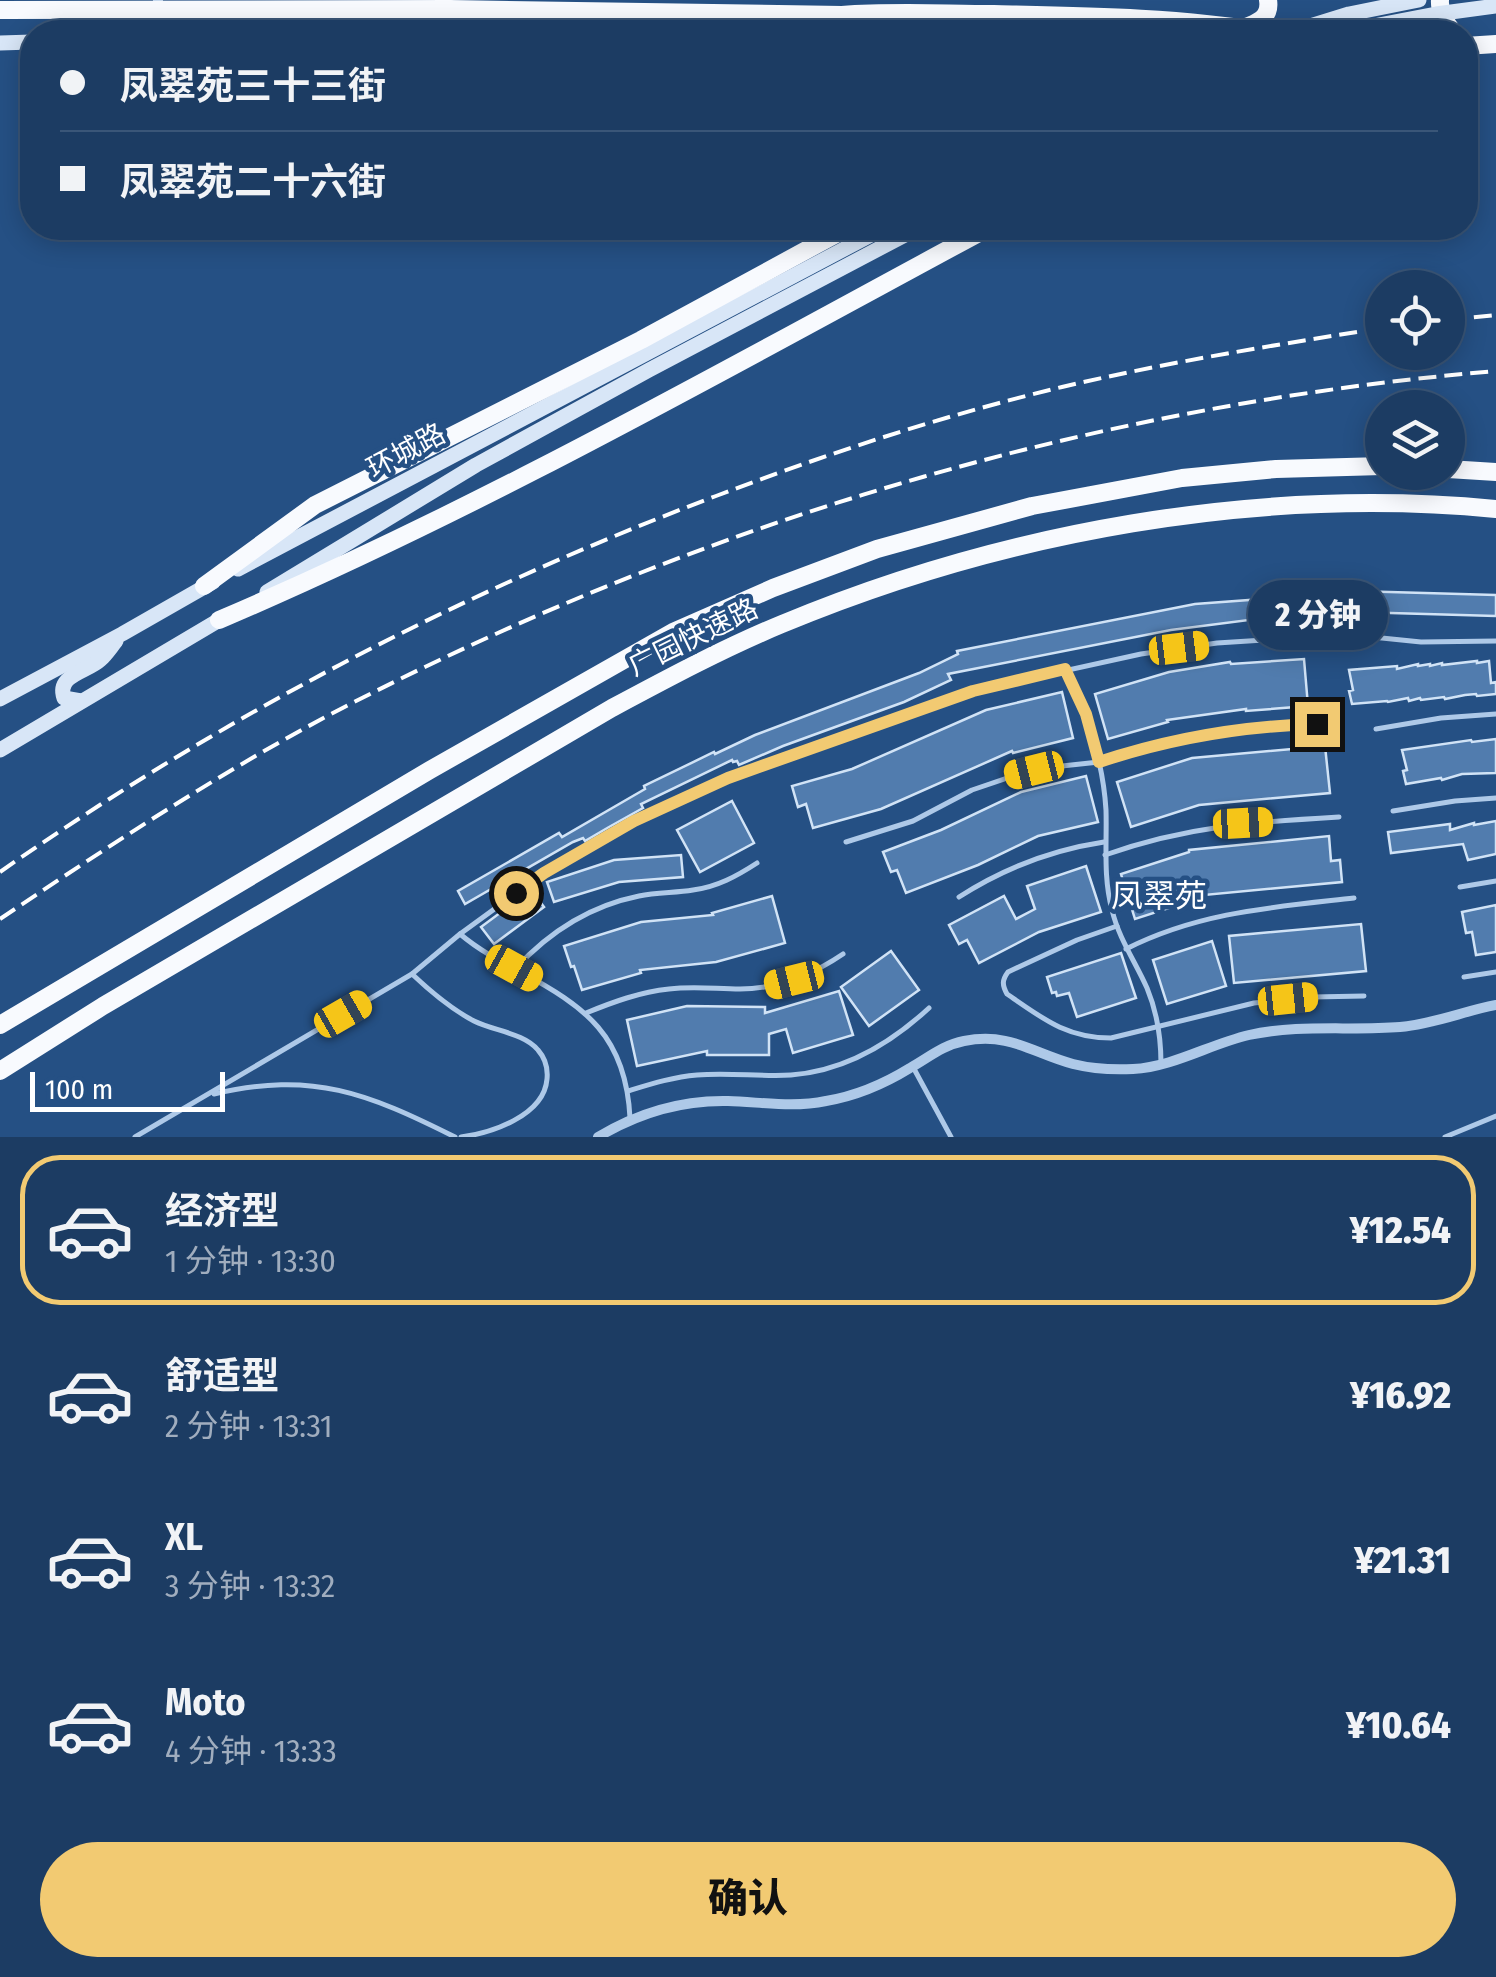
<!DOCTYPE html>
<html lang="zh">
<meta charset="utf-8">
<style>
:root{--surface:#1c3c63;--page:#254369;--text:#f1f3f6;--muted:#a0adbe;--line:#3a5678;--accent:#f2ca72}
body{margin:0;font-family:"Fira Sans Condensed","Noto Sans SC",sans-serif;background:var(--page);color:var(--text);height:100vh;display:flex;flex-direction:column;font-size:38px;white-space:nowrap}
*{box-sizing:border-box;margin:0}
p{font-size:32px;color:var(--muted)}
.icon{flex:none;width:55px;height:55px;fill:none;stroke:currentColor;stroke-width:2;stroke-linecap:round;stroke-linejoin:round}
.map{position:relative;height:1137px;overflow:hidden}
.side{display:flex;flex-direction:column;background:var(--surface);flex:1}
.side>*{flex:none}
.guide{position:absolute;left:20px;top:20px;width:1458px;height:220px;border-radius:40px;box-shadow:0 5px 25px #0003,0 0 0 2px var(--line);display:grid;align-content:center;height:220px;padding:0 40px;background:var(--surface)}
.tools{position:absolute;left:1365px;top:270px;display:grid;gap:20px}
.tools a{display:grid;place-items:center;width:100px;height:100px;border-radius:50%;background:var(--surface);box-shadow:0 5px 25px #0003,0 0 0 2px var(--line);font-size:50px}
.scale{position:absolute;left:30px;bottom:25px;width:195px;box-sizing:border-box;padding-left:10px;border:5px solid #fff;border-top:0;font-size:28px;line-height:35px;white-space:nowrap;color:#fff;-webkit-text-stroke:8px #255084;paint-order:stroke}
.end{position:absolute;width:45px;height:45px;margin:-22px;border:12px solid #f2ca72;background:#111;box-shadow:0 0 0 5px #111}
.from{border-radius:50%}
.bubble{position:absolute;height:70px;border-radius:35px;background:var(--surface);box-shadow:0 5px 25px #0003,0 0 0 2px var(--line);font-size:32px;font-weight:800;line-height:70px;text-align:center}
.car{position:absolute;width:30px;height:60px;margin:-30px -15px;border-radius:12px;box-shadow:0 0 8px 2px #0007;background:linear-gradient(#f5c518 24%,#345 0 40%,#f5c518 0 76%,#345 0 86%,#f5c518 0)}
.guide b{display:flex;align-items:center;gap:35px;height:95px;font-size:38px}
.guide b+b{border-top:2px solid var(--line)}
.guide i{width:25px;height:25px;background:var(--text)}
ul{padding:18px 0 0;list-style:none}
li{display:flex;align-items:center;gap:30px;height:150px;margin:0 20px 15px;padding:0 20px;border:5px solid transparent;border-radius:40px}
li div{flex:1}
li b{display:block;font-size:38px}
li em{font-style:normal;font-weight:800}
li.on{border-color:var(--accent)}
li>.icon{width:90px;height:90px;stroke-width:1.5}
.cta{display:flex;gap:20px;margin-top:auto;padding:20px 40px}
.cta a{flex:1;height:115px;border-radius:60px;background:var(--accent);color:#111;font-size:40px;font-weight:800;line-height:115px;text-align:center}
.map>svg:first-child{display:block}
.building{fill:#517cae;stroke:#d1e3f6;stroke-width:2.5}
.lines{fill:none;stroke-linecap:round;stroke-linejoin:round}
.service{stroke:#aec9e8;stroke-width:5}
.minor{stroke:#aec9e8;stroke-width:10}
.secondary{stroke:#d8e6f7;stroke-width:15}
.trunk{stroke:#f8fafe;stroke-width:18}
.rail{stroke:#fff;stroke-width:4;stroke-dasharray:18 8;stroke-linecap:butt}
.secondary-bridge{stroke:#d8e6f7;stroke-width:15}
.route{stroke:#f2ca72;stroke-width:12}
.labels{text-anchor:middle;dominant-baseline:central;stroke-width:9;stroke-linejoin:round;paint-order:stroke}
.street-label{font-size:28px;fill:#fff;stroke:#255084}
.quarter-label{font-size:32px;fill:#fff;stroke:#255084}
</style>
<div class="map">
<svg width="1496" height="1137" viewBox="0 0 1496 1137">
<rect width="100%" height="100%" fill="#255084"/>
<g class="building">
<polygon points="1318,590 1496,595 1496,616 1320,611 1252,613 1248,615 1249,620 1171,630 948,674 951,680 904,702 783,746 739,765 737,761 733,762 732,760 641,804 643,808 609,827 585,841 583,838 573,842 465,904 458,891 559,833 562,837 645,789 644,786 714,752 715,754 755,735 919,673 958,654 957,651 1195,604 1262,599 1262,592"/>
<polygon points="1304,659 1308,706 1246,711 1246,709 1167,720 1168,722 1108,739 1095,694 1169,672 1230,662 1231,664"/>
<polygon points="1477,661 1477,663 1489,661 1491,683 1496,682 1496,694 1477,696 1476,694 1465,695 1445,699 1444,697 1421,700 1420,698 1409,701 1408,698 1388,702 1387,701 1352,704 1349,691 1353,690 1349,670 1397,666 1397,669 1418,664 1418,666 1430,664 1430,666 1442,663 1442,665"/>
<polygon points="1062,692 1073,738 1013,753 1012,751 881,809 813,828 806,804 798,807 792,786 852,769 986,710"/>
<polygon points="1496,739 1496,773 1462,774 1442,780 1441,778 1406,784 1403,771 1407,770 1402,750 1471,740 1472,742"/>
<polygon points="1325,746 1330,793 1199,805 1131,827 1117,782 1192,758"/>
<polygon points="1086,776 1098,822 1038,836 978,865 906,893 897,870 891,872 883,852 941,830 1021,792"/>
<polygon points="732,801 754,843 700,872 677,830"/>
<polygon points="1496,821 1496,854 1468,860 1463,844 1391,853 1388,832 1450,824 1450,830 1474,823 1474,825"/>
<polygon points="1329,836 1331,861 1340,860 1342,882 1193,896 1194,900 1135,919 1121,874 1189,852 1189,850"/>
<polygon points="681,855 683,877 619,882 554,902 547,882 614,860"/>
<polygon points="1086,866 1101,912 1039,932 979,963 967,940 959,944 949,925 1004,896 1016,919 1035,909 1027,886"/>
<polygon points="531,890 544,907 494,944 481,927"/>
<polygon points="772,896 785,943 716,962 640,970 641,973 582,990 574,966 571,967 564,946 641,922 713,915 712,913"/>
<polygon points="1496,905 1496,952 1476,955 1472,932 1466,933 1462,912"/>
<polygon points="1361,924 1366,971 1234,983 1229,936"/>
<polygon points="1212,941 1226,986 1167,1004 1153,960"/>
<polygon points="891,951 919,990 869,1026 841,987"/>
<polygon points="1121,953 1136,998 1077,1017 1069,993 1057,996 1056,992 1052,993 1047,977"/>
<polygon points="839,991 853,1035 793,1053 786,1029 769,1034 769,1055 707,1055 707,1051 637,1066 627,1020 687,1006 765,1007 765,1013"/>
</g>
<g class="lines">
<g class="service">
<path d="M 1065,669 C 1087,713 1103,760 1106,810 C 1107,844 1103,877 1112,910 C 1119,939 1135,961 1147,988 C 1157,1012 1161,1038 1161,1064"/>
<polyline points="1376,729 1441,718 1496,714"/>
<polyline points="1393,811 1455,801 1496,798"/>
<polyline points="846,842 913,821 972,790 1034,769 1099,762 1159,743 1221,731 1317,723"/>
<path d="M 1105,855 C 1187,826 1254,822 1339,817"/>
<polyline points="1460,887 1496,881"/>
<path d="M 959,897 C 1004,868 1051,850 1104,842"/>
<path d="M 1117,926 L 1077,940 L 1008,972 C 1002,980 1002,985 1007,994 C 1042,1018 1066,1038 1111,1038 L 1254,1003 L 1313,997 L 1364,996"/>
<path d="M 460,934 C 479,950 498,960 519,971 C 586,1007 626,1036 630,1118"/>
<path d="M 1126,949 C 1199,912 1274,907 1354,898"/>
<path d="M 515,969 C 549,932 589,906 639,896 C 657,892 675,893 693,890 C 717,887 737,876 757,863"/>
<path d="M 412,974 C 431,992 451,1009 474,1021 C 494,1031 524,1033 538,1050 C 545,1058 548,1069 547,1079 C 544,1116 491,1133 461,1137"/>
<polyline points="1464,977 1496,972"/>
<path d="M 586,1013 C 613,1002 640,992 669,989 C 694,986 716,989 740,989 C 779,989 812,975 843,954"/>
<polyline points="913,1067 951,1137"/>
<path d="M 628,1091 C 651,1084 673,1077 697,1075 C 728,1072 760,1077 791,1075 C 845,1071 890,1044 929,1008"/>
<path d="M 214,1094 C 313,1071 367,1093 455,1137"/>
<polyline points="135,1137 412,974 460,934 544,873 634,821 728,778 973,691 1141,654 1217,643 1294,638 1372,637 1421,642 1496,641"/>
<polyline points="1445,1137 1496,1116"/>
</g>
<g class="minor">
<polyline points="156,32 158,0"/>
<path d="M 598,1137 C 638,1113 681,1100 728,1101 C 761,1102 793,1108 826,1101 C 856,1096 884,1084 910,1068 C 928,1058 943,1045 964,1041 C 1010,1032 1032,1053 1073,1064 C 1093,1069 1113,1070 1133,1069 C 1173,1067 1210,1044 1249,1035 C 1299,1024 1350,1031 1400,1027 C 1434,1024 1464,1011 1496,1005"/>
</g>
<g class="secondary">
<polyline points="619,32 788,25 820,21"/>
<polyline points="1291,32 1349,14 1419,0"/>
<polyline points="0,43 32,42"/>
<polyline points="238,569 884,228"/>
<polyline points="267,592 476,465 649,370 918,228"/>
<polyline points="0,699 122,634 213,582"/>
<path d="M 81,701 L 64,698 C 56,675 87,672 100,660 C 106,655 111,647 116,641"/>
<polyline points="0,750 226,616"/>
</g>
<g class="trunk">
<path d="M 1440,0 C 1439,12 1446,23 1453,32"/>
<polyline points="449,9 450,32"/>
<path d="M 0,10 L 449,9 L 842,15 C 892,11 944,14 994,14 C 1086,16 1178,17 1268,32"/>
<polyline points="899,21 944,32"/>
<path d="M 1243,28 C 1257,23 1271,18 1268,0"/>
<polyline points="1465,46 1496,44"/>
<polyline points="1448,469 1496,472"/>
<polyline points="204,586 315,505 641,340 847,228"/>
<path d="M 219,620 C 484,507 735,364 988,228"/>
<polyline points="0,1025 430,770 673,632 773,588 877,549 1032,506 1182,478 1276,469 1382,466"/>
<path d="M 0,1071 L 103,1006 L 612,708 C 668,678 724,648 782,624 C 1003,532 1257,486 1496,509"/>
</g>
<g class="rail">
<polyline points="1448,320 1496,315"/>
<path d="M 0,872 C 225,715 459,593 716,496 C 829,453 945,415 1062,387 C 1168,362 1275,345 1382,328"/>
<path d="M 0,919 C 121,838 243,757 374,692 C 724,516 1105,404 1496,371"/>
</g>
<polyline class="secondary-bridge" points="1342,32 1436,14 1496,6"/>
</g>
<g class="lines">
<path class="route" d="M 516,893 L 544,873 L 634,821 L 728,778 L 973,691 L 1065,669 L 1086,714 L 1099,762 C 1171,738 1242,726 1317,724"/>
</g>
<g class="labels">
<g class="street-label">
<text transform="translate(406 451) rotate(-28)">环城路</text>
<text transform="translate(693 637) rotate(-26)">广园快速路</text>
</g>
<g class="quarter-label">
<text x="1159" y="896">凤翠苑</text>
</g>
</g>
</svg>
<div class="tools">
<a><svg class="icon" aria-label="locate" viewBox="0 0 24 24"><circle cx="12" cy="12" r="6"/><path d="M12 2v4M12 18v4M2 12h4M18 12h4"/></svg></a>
<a><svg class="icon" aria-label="layers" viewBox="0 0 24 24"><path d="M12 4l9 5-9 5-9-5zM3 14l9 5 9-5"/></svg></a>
</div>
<div class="scale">100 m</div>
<i class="end from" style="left:516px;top:893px"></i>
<i class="end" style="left:1317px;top:724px"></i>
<div class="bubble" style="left:1248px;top:580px;width:140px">2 分钟</div>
<i class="car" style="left:1179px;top:648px;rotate:83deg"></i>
<i class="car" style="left:1034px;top:770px;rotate:256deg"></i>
<i class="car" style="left:1243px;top:823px;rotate:87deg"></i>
<i class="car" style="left:514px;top:968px;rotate:119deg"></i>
<i class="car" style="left:794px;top:980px;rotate:256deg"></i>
<i class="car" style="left:1288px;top:999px;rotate:84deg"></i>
<i class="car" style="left:343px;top:1014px;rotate:60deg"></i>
<div class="guide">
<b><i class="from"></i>凤翠苑三十三街</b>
<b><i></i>凤翠苑二十六街</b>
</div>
</div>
<section class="side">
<ul>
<li class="on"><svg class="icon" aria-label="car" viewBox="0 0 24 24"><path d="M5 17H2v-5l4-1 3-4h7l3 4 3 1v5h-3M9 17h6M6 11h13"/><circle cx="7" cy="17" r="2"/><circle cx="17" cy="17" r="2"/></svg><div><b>经济型</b><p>1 分钟 · 13:30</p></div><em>¥12.54</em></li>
<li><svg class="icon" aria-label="car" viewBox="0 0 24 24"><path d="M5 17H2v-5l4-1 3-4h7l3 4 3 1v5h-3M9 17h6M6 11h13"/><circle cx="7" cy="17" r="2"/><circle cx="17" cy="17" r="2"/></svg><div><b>舒适型</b><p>2 分钟 · 13:31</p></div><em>¥16.92</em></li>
<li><svg class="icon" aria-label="car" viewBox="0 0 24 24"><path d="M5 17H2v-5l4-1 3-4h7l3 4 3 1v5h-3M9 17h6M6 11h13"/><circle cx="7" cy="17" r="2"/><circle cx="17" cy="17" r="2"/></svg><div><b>XL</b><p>3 分钟 · 13:32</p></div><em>¥21.31</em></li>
<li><svg class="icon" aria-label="car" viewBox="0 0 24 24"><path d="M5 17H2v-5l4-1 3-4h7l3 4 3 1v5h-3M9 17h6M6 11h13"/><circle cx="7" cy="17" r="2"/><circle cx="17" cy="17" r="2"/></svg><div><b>Moto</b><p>4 分钟 · 13:33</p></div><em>¥10.64</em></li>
</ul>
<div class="cta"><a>确认</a></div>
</section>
